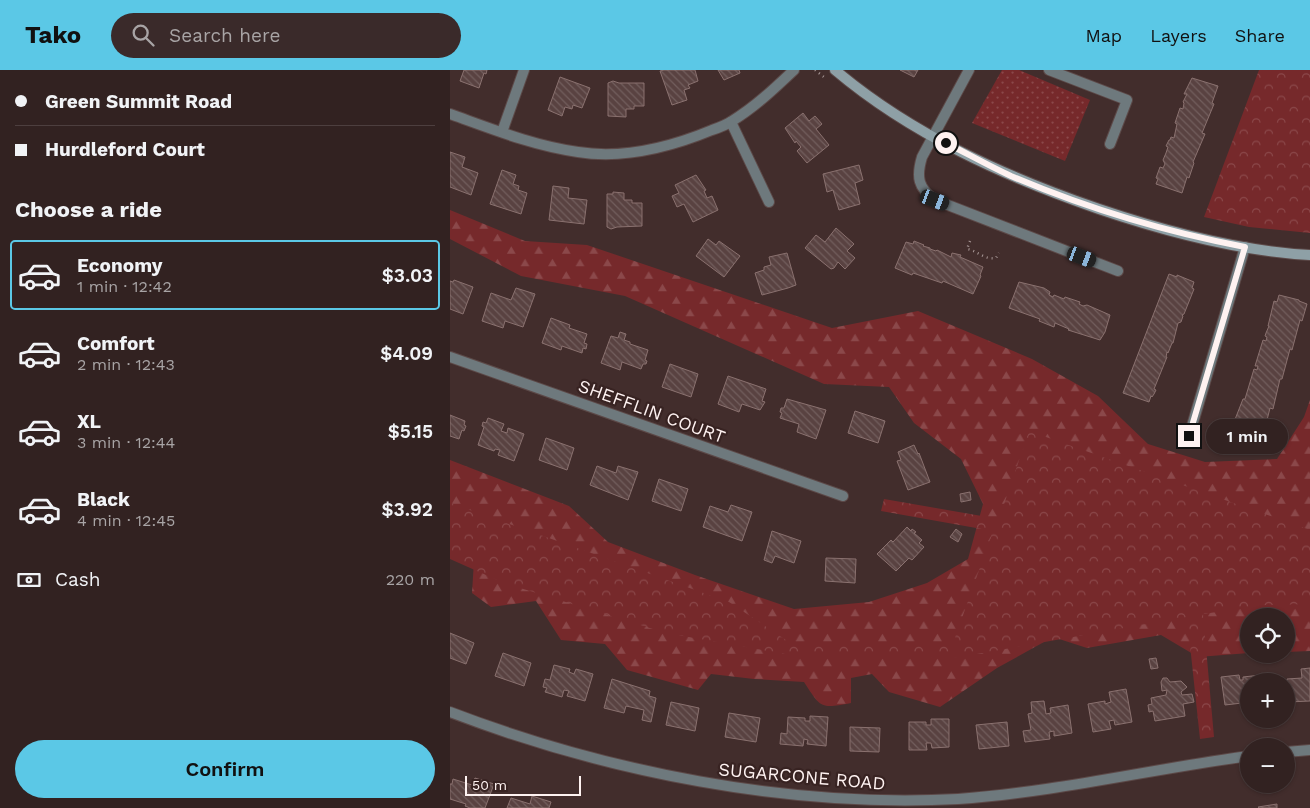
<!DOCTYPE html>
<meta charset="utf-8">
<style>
:root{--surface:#322221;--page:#3a2a2a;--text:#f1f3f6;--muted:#a8a4a5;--line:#4d3f3f;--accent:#5bc8e6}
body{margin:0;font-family:"Work Sans",sans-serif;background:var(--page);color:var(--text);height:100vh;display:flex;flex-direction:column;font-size:19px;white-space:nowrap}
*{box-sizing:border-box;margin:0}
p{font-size:16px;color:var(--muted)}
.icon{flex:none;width:28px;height:28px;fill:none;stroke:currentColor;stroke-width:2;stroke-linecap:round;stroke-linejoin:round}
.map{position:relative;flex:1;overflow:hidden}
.sheet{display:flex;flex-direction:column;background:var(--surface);width:450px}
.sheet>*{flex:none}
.guide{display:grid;align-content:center;height:110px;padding:0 15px;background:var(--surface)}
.controls{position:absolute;left:790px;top:538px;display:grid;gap:10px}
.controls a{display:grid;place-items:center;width:55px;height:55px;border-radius:50%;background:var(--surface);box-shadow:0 1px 4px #0004,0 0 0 1px var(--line);font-size:25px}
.scale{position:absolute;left:15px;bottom:12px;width:116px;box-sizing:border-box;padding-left:5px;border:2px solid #fef2f1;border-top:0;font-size:14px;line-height:18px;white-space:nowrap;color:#fef2f1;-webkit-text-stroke:4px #382322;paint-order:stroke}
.end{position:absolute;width:22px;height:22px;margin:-11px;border:6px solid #fef2f1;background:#111;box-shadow:0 0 0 2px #111}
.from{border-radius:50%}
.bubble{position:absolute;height:35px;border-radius:18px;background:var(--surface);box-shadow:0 1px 4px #0004,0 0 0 1px var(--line);font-size:16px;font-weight:600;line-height:35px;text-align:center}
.car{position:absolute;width:15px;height:30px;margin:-15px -8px;border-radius:6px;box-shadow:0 0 4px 1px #0007;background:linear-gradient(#222 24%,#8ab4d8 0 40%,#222 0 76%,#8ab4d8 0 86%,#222 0)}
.guide b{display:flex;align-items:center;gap:18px;height:48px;font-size:19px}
.guide b+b{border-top:1px solid var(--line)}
.guide i{width:12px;height:12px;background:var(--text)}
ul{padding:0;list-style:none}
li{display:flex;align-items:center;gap:15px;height:70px;margin:0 10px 8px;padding:0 5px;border:2px solid transparent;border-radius:5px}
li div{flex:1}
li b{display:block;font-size:19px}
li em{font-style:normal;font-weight:600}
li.current{border-color:var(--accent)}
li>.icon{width:45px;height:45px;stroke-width:1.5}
h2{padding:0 15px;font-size:22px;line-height:60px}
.pay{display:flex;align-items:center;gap:12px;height:55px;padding:0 15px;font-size:19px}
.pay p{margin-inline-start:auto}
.action{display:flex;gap:10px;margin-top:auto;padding:10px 15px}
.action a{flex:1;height:58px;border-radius:30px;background:var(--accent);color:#111;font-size:20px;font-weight:600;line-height:58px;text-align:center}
header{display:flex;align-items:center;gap:30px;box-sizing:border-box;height:70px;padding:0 25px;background:var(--accent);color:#111}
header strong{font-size:24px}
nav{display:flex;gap:28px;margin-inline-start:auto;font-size:18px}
.search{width:350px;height:45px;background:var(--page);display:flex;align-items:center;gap:12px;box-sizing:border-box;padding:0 18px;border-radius:28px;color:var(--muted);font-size:19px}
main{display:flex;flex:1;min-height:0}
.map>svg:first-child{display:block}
.grass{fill:url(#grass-dots)}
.forest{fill:url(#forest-firs)}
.park{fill:url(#park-crowns)}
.building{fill:url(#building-back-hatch);stroke:#8a716f}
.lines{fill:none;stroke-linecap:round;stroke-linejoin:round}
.street-casing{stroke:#5c4948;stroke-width:12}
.secondary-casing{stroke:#5c4948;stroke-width:12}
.path{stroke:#a89897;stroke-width:2.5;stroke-dasharray:1 4;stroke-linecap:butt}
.street{stroke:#6e797d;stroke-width:10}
.secondary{stroke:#8ea0a6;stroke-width:10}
.route{stroke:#fef2f1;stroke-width:6}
.labels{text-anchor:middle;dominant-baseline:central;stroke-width:4.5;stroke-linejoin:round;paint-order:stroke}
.street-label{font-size:18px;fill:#fef2f1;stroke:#382322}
</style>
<header>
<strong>Tako</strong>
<div class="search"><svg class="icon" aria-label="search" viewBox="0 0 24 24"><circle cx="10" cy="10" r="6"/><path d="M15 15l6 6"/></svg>Search here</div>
<nav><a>Map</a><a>Layers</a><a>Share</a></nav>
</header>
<main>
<section class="sheet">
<div class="guide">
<b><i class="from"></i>Green Summit Road</b>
<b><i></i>Hurdleford Court</b>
</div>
<h2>Choose a ride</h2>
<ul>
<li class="current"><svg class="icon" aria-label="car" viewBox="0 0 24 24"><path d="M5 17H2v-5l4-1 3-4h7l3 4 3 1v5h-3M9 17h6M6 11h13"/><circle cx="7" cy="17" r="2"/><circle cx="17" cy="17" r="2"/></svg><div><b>Economy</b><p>1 min · 12:42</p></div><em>$3.03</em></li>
<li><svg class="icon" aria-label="car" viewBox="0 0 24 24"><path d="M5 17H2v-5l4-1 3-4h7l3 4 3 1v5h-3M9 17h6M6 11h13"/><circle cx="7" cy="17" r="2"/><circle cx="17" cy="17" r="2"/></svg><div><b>Comfort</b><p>2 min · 12:43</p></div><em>$4.09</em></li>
<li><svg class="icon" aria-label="car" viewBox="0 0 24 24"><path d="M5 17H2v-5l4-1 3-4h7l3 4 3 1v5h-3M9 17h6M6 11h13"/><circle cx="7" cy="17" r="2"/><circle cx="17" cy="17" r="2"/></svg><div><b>XL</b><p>3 min · 12:44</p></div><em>$5.15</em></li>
<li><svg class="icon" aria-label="car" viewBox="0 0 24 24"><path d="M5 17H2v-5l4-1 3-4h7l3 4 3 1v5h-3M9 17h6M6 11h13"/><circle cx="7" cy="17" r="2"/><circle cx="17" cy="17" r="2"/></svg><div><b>Black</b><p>4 min · 12:45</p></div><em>$3.92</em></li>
</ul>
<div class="pay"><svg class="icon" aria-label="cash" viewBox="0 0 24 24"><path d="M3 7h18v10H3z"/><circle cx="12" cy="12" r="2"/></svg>Cash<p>220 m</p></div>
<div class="action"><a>Confirm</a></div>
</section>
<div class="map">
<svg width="860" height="738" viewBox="0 0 860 738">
<defs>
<pattern id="grass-dots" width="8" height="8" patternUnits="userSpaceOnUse" patternTransform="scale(1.25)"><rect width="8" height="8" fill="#76292b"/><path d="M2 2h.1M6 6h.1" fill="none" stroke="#8b484a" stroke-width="1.8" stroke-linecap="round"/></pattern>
<pattern id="forest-firs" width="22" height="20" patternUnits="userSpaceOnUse" patternTransform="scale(1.25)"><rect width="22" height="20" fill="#76292b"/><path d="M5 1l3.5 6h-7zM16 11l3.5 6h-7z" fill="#8b484a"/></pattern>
<pattern id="park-crowns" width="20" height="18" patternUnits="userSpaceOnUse" patternTransform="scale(1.25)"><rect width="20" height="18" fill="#76292b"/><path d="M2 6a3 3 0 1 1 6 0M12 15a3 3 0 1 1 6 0" fill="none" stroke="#8b484a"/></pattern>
<pattern id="building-back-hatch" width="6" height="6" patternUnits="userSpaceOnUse" patternTransform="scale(1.25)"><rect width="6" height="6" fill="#594241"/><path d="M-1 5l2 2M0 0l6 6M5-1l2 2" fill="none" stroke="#725e5d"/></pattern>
</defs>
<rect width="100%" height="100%" fill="#422d2c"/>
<polygon class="grass" points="552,0 569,0 640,30 615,91 522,53"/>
<path class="forest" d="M 0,140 L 75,171 L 137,175 L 382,258 L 468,241 L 582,289 L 648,326 L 698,374 L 755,392 L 827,389 L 854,347 L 860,330 L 860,581 L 836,582 L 836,546 L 799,546 L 799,583 L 748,587 L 711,565 L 637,578 L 603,567 L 547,598 L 490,637 L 439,622 L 422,604 L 401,608 L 401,633 C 370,639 371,638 354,612 L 304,609 L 261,604 L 248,620 L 177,600 L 155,574 L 111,570 L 86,531 L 41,537 L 22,523 L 24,491 L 0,475 L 0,390 L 119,436 L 158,472 L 245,505 L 344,539 L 419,532 L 477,513 L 518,489 L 533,434 L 511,389 L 464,353 L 439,317 L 374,314 L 175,226 L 71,206 L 0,169 Z"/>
<g class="park">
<polygon points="809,0 860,0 860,163 799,157 754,147"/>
<polygon points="579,361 860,460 860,534 815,535 753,544 764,667 750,669 737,547 504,588 335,584 216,563 54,513 0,489 0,433 279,532 339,572 502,576 543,461 431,441 434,429 549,449"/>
</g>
<g class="building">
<polygon points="14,0 37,0 36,4 34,3 29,18 10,11"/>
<polygon points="214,0 245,0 248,11 238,15 240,18 234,20 237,30 222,35 210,1"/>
<polygon points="268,0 289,0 290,3 274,10"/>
<polygon points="450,0 468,0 464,7"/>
<polygon points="110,7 140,18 132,38 123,35 122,39 115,37 112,46 98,40"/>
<polygon points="742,8 768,16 762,33 764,34 752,63 755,64 743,92 744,93 739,108 737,107 732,123 706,114 708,109 706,108 710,97 713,98 715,94 713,90 716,83 718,77 716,76 719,70 720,70 721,67 724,68 727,54 725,53 730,38 733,39 734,33 733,32 737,24 734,24"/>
<polygon points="163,11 169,13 194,13 194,36 184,36 184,39 176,39 176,47 158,46 158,13"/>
<polygon points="353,43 359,51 365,46 372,54 366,59 379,75 357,93 347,81 351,77 346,71 345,73 335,58"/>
<polygon points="0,82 15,87 12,97 28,103 21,125 0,117"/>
<polygon points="409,95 413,110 405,113 410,134 389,140 383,120 377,122 373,104"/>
<polygon points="52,100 66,105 63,114 69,116 68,120 77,123 71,144 40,134"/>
<polygon points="246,105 256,120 254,121 257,128 262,126 268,140 243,152 234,134 227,137 222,126 229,123 225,115"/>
<polygon points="103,116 119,118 118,128 137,130 134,154 99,150"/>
<polygon points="163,122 174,123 174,130 182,130 182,133 192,133 192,156 167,157 161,159 157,157 157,124 163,124"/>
<polygon points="386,158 404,174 397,181 405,188 395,199 388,192 384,198 381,199 355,178 366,165 375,172"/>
<polygon points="258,169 266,175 269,171 290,186 274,207 246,186"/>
<polygon points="464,171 474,175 473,176 480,178 480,179 486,181 487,180 501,187 502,183 511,185 510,187 533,197 530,205 531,206 523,224 493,211 492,213 463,203 462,205 445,198 456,172 463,174"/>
<polygon points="337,183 346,215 338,218 312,225 305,203 314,200 314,197 321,195 319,187"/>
<polygon points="719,204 727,207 727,205 744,212 742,218 744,219 734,244 732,245 733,246 731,252 728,253 723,273 722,273 718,283 717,282 716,287 717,287 704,319 706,320 704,324 702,327 701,326 699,332 673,323"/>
<polygon points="4,210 23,217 13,244 0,239 0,211 3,212"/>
<polygon points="569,212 594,218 600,222 599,225 603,227 604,225 614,229 615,227 630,232 629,234 633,236 637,235 660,245 655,262 650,270 618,260 619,259 605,253 604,257 589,251 590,249 559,238"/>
<polygon points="66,218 85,224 73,257 55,251 53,258 32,251 41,223 61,230"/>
<polygon points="829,225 849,230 849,231 857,234 852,251 850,250 842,280 840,279 832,309 830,309 823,339 820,338 812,370 793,365 793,363 784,361 786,353 784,352 793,329 795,329 804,299 807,300 808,296 805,296 813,270 816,271 817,267 815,266 816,263 819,256 818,256 824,231 827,232"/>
<polygon points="101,248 120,255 119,258 137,264 134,273 137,274 136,279 133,278 132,283 112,276 111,280 92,273"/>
<polygon points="170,262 176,264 174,270 180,272 180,274 198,280 195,290 197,291 196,294 193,294 191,299 172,292 170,300 151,293 161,266 168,268"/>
<polygon points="220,294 248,304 241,327 212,317"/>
<polygon points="278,306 316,319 312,331 315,332 310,340 292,334 289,342 268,334"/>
<polygon points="337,329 376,340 366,369 347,362 349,354 330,348 332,343 330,342 331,338 334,338"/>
<polygon points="405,341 435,351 428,373 398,363"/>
<polygon points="0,345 15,351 14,355 16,356 14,361 12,360 9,369 0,366"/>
<polygon points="38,348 54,354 51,361 57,363 58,358 74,364 64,391 48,385 50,380 45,379 44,381 28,375 34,357 32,356 33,352 36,353"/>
<polygon points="96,368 124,378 117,400 89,390"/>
<polygon points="464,375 468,384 469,383 480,412 458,420 447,391 451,390 448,382"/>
<polygon points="147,396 166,403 168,396 188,402 178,430 140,415"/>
<polygon points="209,409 238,419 231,441 202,431"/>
<polygon points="520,422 521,430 511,432 510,424"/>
<polygon points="281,435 302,442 292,471 253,457 260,436 278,442"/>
<polygon points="457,457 461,461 462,459 466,462 464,463 472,470 469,473 474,477 462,490 459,488 446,501 427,484 441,470 443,472"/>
<polygon points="506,459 512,464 508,472 500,467"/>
<polygon points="322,461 351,471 344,493 325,486 322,493 314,490"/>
<polygon points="376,488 406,489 405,513 375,511"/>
<polygon points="0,563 24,573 16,594 0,588"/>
<polygon points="53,583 81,593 74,616 45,606"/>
<polygon points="706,588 708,598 701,599 699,589"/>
<polygon points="104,595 120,599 119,602 124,604 126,599 143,604 135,631 117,626 119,621 114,620 112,627 95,622 97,618 93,617 95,609 100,610"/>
<polygon points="860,598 860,631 838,632 837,609 852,608 851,599"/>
<polygon points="789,605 790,610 793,610 793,607 811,605 812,611 799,611 799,635 797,628 792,629 792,633 775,635 771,607"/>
<polygon points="713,608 717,608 720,612 731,611 737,617 731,622 732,625 742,624 744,632 733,634 735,646 705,651 703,641 699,642 698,635 702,634 701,628 716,625 717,620 712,621 711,612"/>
<polygon points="162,609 200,621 199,626 206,628 201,652 192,650 194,640 176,636 174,643 154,638"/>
<polygon points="676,619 682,652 665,655 664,650 659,651 661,659 643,662 638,634 655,631 655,634 661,632 659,622"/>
<polygon points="594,631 596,644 601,643 600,638 618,635 622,663 604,666 604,661 599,662 600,669 575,672 573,661 581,660 578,644 582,643 581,632"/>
<polygon points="221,632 249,638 245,661 216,655"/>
<polygon points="279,643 310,648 306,672 275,667"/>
<polygon points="360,646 378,647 376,676 357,674 358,670 354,669 353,676 330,674 331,663 337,664 338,647 355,648 355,651 360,651"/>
<polygon points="481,649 499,649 499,677 482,678 481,673 476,673 477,680 459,680 459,652 476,652 476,655 481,655"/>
<polygon points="557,652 559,676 529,679 526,655"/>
<polygon points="400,657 430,658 429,682 400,681"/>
<polygon points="25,708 44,714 35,738 20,738 15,736 16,734 0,729 0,714 2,714 3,709 22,715"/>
<polygon points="82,726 101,732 99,738 57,738 61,728 80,734"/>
<polygon points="827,734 827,738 809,738 808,737"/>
</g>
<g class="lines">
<defs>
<g id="street">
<path d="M 519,0 L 472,87 C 466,107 468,118 485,130 L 668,201"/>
<polyline points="599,0 677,30 660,74"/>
<path d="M 0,44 C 42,59 84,76 128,82 C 172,89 221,77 262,60 C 268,58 276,55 282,51 C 305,37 325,18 344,0"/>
<polyline points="281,52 319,132"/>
<polyline points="52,62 74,0"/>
<polyline points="0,287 393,426"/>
<polyline points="739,366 795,177"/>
<path d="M 0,642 C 157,702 339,738 508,729 C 606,722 702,699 799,686"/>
<polyline points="836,682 860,680"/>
</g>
<path id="secondary" d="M 385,0 C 462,65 556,107 649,139 C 717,162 788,181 860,185"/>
</defs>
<use href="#street" class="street-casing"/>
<use href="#secondary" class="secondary-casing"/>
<g class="path">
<polyline points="365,0 374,7"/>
<path d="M 520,171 L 517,179 C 528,181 534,190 546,188 L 549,183"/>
</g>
<use href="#street" class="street"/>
<use href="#secondary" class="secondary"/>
</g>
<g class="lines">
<path class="route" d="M 496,73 C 518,84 539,96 561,106 C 636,138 715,162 795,177 L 739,366"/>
</g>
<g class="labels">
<g class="street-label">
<text transform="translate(202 341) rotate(20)">SHEFFLIN COURT</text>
<text transform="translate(352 706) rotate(5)">SUGARCONE ROAD</text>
</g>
</g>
</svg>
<div class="controls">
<a><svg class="icon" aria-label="locate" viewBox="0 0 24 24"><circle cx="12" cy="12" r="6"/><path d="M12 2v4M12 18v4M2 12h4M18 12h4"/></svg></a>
<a>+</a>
<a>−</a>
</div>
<div class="scale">50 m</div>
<i class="end from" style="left:496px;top:73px"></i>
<i class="end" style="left:739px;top:366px"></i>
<div class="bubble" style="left:756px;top:349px;width:82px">1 min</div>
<i class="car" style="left:485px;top:130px;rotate:111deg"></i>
<i class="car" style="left:632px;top:187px;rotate:111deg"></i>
</div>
</main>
